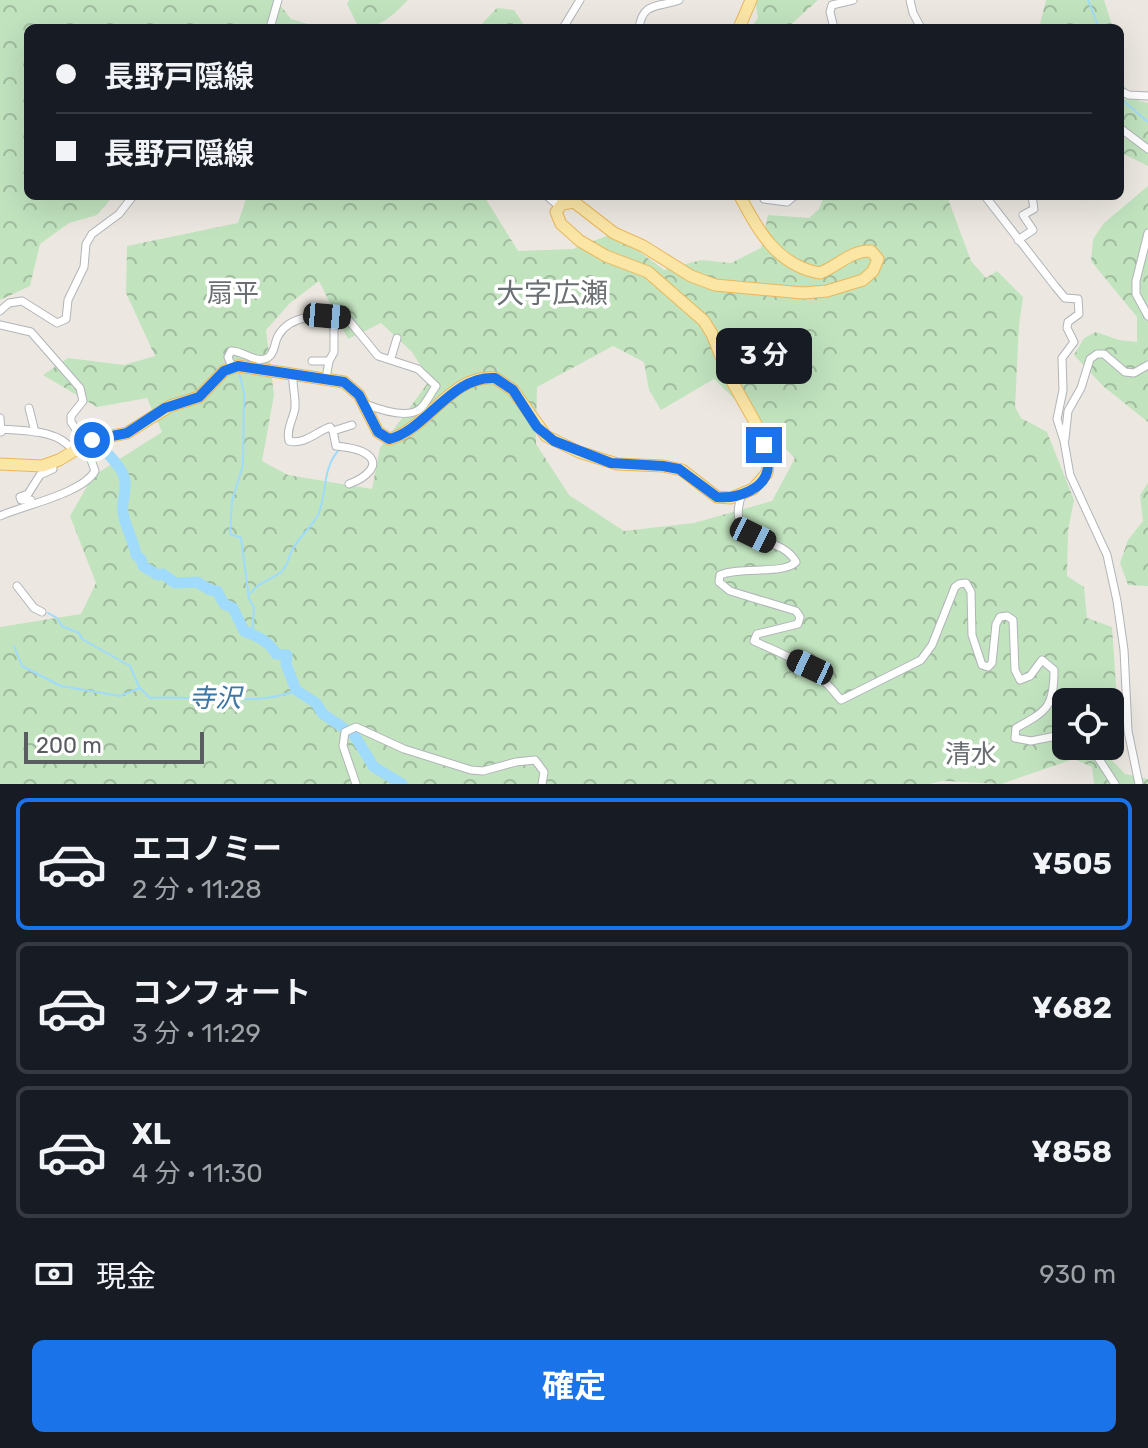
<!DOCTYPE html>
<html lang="ja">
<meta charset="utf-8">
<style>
:root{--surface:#171b24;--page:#20242c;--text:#f1f3f6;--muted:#9ea1a6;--line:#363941;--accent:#1a73e8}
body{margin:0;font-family:Rubik,"Noto Sans JP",sans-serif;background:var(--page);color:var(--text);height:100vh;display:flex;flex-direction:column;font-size:30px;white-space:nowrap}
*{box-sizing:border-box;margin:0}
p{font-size:26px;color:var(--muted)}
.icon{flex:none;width:44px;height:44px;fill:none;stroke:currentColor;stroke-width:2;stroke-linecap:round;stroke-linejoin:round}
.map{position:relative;height:784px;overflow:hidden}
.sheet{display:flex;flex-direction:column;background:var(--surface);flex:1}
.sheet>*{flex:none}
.hud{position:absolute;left:24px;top:24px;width:1100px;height:176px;border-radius:12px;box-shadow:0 8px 32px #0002;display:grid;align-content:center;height:176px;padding:0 32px;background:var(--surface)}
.tools{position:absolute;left:1052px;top:688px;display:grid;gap:16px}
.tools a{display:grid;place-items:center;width:72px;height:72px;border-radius:12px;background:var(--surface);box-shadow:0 8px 32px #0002;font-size:40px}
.scale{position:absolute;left:24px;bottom:20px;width:180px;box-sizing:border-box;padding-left:8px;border:4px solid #595d61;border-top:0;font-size:22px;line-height:28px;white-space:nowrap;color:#595d61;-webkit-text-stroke:6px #fff;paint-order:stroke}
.end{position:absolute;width:36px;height:36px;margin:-18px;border:10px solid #1a73e8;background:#fff;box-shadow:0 0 0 4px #fff}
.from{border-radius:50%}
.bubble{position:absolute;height:56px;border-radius:12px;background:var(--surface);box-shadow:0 8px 32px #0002;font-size:26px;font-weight:700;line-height:56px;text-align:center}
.car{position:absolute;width:24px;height:48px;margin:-24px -12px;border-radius:10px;box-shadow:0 0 6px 2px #0007;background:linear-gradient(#222 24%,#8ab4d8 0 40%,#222 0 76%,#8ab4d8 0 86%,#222 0)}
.hud b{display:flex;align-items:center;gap:28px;height:76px;font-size:30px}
.hud b+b{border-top:2px solid var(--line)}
.hud i{width:20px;height:20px;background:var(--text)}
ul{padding:14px 0 0;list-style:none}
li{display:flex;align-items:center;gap:24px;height:132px;margin:0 16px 12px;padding:0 16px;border:4px solid var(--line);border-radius:12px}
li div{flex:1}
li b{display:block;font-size:30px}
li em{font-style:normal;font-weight:700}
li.current{border-color:var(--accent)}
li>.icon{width:72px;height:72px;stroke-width:1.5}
.pay{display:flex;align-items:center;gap:20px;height:88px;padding:0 32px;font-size:30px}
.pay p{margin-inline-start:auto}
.button{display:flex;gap:16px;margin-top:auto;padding:16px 32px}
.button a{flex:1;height:92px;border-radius:12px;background:var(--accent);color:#fff;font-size:32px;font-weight:700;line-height:92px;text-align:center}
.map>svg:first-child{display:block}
.forest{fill:url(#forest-crowns);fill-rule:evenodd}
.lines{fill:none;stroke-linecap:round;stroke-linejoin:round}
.stream{stroke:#a1dbfb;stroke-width:2}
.river{stroke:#a1dbfb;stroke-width:11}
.street-casing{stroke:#b1b4b8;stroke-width:9}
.primary-casing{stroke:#eab75b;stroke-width:13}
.street{stroke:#fff;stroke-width:7}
.primary{stroke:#fbe6a6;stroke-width:11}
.route{stroke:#1a73e8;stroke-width:10}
.labels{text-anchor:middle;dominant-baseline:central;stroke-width:7;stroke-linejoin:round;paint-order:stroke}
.neighbourhood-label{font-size:26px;fill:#6a6f73;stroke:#fff}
.water-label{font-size:26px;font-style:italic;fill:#3e77a2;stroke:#fff}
.quarter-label{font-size:28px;fill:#6a6f73;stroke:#fff}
</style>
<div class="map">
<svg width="1148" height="784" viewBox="0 0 1148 784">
<defs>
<pattern id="forest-crowns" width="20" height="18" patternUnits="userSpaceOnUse" patternTransform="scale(2)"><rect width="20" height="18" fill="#c1e3be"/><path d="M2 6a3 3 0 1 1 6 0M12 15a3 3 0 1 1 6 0" fill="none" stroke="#a0bb9e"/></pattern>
</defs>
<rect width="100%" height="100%" fill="#ece8e1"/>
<g class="forest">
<polygon points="0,0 276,0 291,19 311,25 312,28 28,28 28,196 113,196 97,215 69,223 40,244 30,286 0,300"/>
<path d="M 349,0 L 408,0 C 393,15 381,28 359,28 L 347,4 Z"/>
<polygon points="755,0 818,0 787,28 751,28 758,18"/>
<polygon points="1046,0 1104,0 1113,28 1039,28"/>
<polygon points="497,8 514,10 526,28 478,28"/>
<polygon points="1120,82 1139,101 1148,103 1148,166 1120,152"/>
<polygon points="1148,186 1148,422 1103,386 1074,355 1084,338 1096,332 1119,340 1137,342 1137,317 1091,261 1093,239 1104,223"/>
<path d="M 247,196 L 484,196 L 518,251 L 573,249 L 614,233 L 664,270 L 701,260 L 731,263 L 761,248 L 768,215 L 809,218 L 819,209 L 824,196 L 947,196 L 971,261 L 986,278 L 997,271 L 1023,297 L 1019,325 L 1015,407 L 1021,418 L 1047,432 L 1074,500 L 1068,531 L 1067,576 L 1084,587 L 1087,618 L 1112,627 L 1118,716 L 1110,738 L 1110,702 L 1066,702 L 1066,746 L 1107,746 L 1105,753 L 1125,774 L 1148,779 L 1148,784 L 1094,784 L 1092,767 L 1074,759 L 1001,784 L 943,781 L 929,784 L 0,784 L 0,627 L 81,614 L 96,583 L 70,516 L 93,476 L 162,432 L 147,398 L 97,407 L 43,375 L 68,358 L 124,365 L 155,356 L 126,293 L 127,246 L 238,223 ZM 319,281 L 348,339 L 381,323 L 412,352 L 430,380 L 380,448 L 372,489 L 288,475 L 262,461 L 274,395 L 266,330 L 290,303 ZM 613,346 L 644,362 L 649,390 L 661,410 L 714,379 L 795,458 L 772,501 L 694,523 L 624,531 L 569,495 L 536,444 L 537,387 Z"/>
<polygon points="1148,483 1148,586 1128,585 1120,563 1128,540 1143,521 1140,495"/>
</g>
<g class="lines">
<g class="stream">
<polyline points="1088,0 1099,28"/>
<polyline points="1120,98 1148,122"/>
<polyline points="239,372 244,393 243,465 232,501 230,534 241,538 249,599 254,607 252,634"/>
<path d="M 251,593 C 258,582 271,580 281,572 C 288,566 288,558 292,550 C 299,537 311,528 318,515 C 327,495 322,469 338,451"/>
<polyline points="48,613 57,618 62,626 79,633 82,639 130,666 139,687"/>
<path d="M 14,646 L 22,666 L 61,686 L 120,696 L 140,688 L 150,698 C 190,695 263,707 296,690"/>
</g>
<path class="river" d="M 100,444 C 106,453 119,464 123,474 C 129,486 121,499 123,512 C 125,528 134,540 136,555 L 141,559 L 143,566 L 158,575 L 163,574 L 175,583 L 197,582 L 210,590 L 217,591 L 224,604 L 233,608 L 244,631 C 257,636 269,641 276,654 L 287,655 L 286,664 L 296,690 L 316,703 L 323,714 L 354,735 L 374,767 L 402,784"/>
<defs>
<g id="street">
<polyline points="910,0 913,13 921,28"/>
<polyline points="270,28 278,0"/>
<polyline points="563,28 580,0"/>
<path d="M 639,28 C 643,1 658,8 679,0"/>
<polyline points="834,28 830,12 832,5 853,0"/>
<polyline points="1120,91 1129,95 1148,96"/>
<polyline points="1120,128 1148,149"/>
<polyline points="547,196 559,206"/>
<polyline points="764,196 764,199 787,202 794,196"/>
<polyline points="985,196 1055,286 1065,298 1078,299 1079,314 1068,322 1067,328 1074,342 1062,358 1063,390 1057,419 1064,441 1070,475 1107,555 1117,601 1124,650 1128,731 1139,784"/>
<polyline points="1148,233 1136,281 1136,294 1148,316"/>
<polyline points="1018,240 1033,230 1023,215 1034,209 1032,196"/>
<polyline points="0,311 9,303 22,301 57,323 66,319 68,300 84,267 86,244 92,234 119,214 133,196"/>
<path d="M 0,325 L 31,332 L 80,388 L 83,401 L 71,416 L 71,422 L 85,443 L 95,471 C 83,493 25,505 0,516"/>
<polyline points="391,358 397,338"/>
<polyline points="312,361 329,361 326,378"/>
<polyline points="329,361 334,352 334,325"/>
<path d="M 232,367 L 228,357 L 231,351 C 242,350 256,364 267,358 C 275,354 274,343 278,336 C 292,312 323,316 347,318 L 378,356 L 418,369 L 436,386 C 431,393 427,402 421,408 C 409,420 378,409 365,404"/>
<path d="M 293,374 C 292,386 296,397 295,408 C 293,420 286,429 289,441 C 304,445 316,432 330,427 L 333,431 L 352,425"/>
<polyline points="29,408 35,432"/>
<polyline points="0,418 1,432"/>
<path d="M 0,429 C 24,431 59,429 73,451"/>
<path d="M 333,431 L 336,446 C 344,447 355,448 363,452 C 386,464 363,479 349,484"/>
<polyline points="1065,439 1068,411 1081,388 1090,359 1097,354 1104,354 1125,372 1134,373 1148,365"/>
<path d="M 742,494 C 723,547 780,532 796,562 C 783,575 741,566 720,575 L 719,582 L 730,591 L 796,611 L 800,617 L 798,624 L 757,634 L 754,641 C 793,659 813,664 841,700 L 921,660 L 932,645 L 955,587 L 959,584 L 966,583 L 971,592 L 972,635 L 982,665 L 988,667 L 992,663 L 996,624 L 1000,617 L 1007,616 L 1013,620 L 1015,670 L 1020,680 L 1030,676 L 1042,660 L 1054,670 C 1054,707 1047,711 1016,728 L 1015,738 L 1031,741 L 1066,734"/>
<polyline points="31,500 21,500 20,497 28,494 40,475 53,469 52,463"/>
<polyline points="17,586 34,608 42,612"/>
<polyline points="1096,746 1095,753 1115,784"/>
<polyline points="356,784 343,746 345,732 356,727 404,749 471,770 483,771 516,762 535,760 544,772 542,784"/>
</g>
<g id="primary">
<polyline points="739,28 751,0"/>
<path d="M 0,464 L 42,466 L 59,460 L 92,440 L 127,433 L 170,406 L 199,397 L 224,371 L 238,366 L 344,382 L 359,395 L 378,432 L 389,439 C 427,430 450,374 495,378 L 513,390 L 546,436 L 579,452 L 617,464 L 663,466 L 682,470 L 717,497 L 731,498 L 753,489 L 767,473 L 768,465 L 761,433 L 728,374 L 712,334 L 704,321 L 648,272 L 606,256 L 580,241 L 561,224 L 556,212 L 562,204 L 574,202 L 614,233 L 643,246 L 691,276 L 715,285 L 803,293 L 827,291 L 863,280 L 873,271 L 878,259 L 871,251 C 851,250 838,266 820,273 C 778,266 758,231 740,196"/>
</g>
</defs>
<use href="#street" class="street-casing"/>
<use href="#primary" class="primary-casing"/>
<use href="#street" class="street"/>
<use href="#primary" class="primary"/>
</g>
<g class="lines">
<path class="route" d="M 92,440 L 127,433 L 165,408 L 199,397 L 224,371 L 238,366 L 344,382 L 359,395 L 378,432 L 389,439 C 426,431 451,375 495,378 L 513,390 L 537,427 L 554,441 L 611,463 L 663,466 L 679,469 L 717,497 C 737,499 768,489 768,465 C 768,459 766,452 764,445"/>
</g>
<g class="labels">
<g class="neighbourhood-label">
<text x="233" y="293">扇平</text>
<text x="971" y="754">清水</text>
</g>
<g class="water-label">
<text x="215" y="698">寺沢</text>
</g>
<g class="quarter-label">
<text x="552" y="293">大字広瀬</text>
</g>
</g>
</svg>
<div class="tools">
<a><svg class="icon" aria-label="locate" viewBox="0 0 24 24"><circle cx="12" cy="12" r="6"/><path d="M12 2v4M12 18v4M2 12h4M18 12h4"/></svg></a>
</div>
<div class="scale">200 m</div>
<i class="end from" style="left:92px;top:440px"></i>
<i class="end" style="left:764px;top:445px"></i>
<div class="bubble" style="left:716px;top:328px;width:96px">3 分</div>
<i class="car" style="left:327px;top:316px;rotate:95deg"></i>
<i class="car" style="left:753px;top:535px;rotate:116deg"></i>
<i class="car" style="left:810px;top:667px;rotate:295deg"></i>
<div class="hud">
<b><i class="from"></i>長野戸隠線</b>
<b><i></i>長野戸隠線</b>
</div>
</div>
<section class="sheet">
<ul>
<li class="current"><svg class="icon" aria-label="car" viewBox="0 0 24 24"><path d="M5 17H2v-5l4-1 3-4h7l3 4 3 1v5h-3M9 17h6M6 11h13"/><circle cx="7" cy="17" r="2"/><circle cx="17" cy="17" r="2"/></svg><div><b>エコノミー</b><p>2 分 · 11:28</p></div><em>¥505</em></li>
<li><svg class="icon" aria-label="car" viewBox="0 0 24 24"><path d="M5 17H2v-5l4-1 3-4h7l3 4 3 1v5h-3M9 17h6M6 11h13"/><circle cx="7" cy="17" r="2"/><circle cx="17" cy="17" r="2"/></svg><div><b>コンフォート</b><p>3 分 · 11:29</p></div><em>¥682</em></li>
<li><svg class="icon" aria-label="car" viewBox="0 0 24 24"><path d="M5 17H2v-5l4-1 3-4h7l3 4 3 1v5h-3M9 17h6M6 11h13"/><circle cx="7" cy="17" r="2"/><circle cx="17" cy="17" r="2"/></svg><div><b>XL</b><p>4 分 · 11:30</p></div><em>¥858</em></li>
</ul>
<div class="pay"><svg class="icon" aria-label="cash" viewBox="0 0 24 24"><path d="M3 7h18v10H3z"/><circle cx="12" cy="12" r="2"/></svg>現金<p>930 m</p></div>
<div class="button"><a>確定</a></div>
</section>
